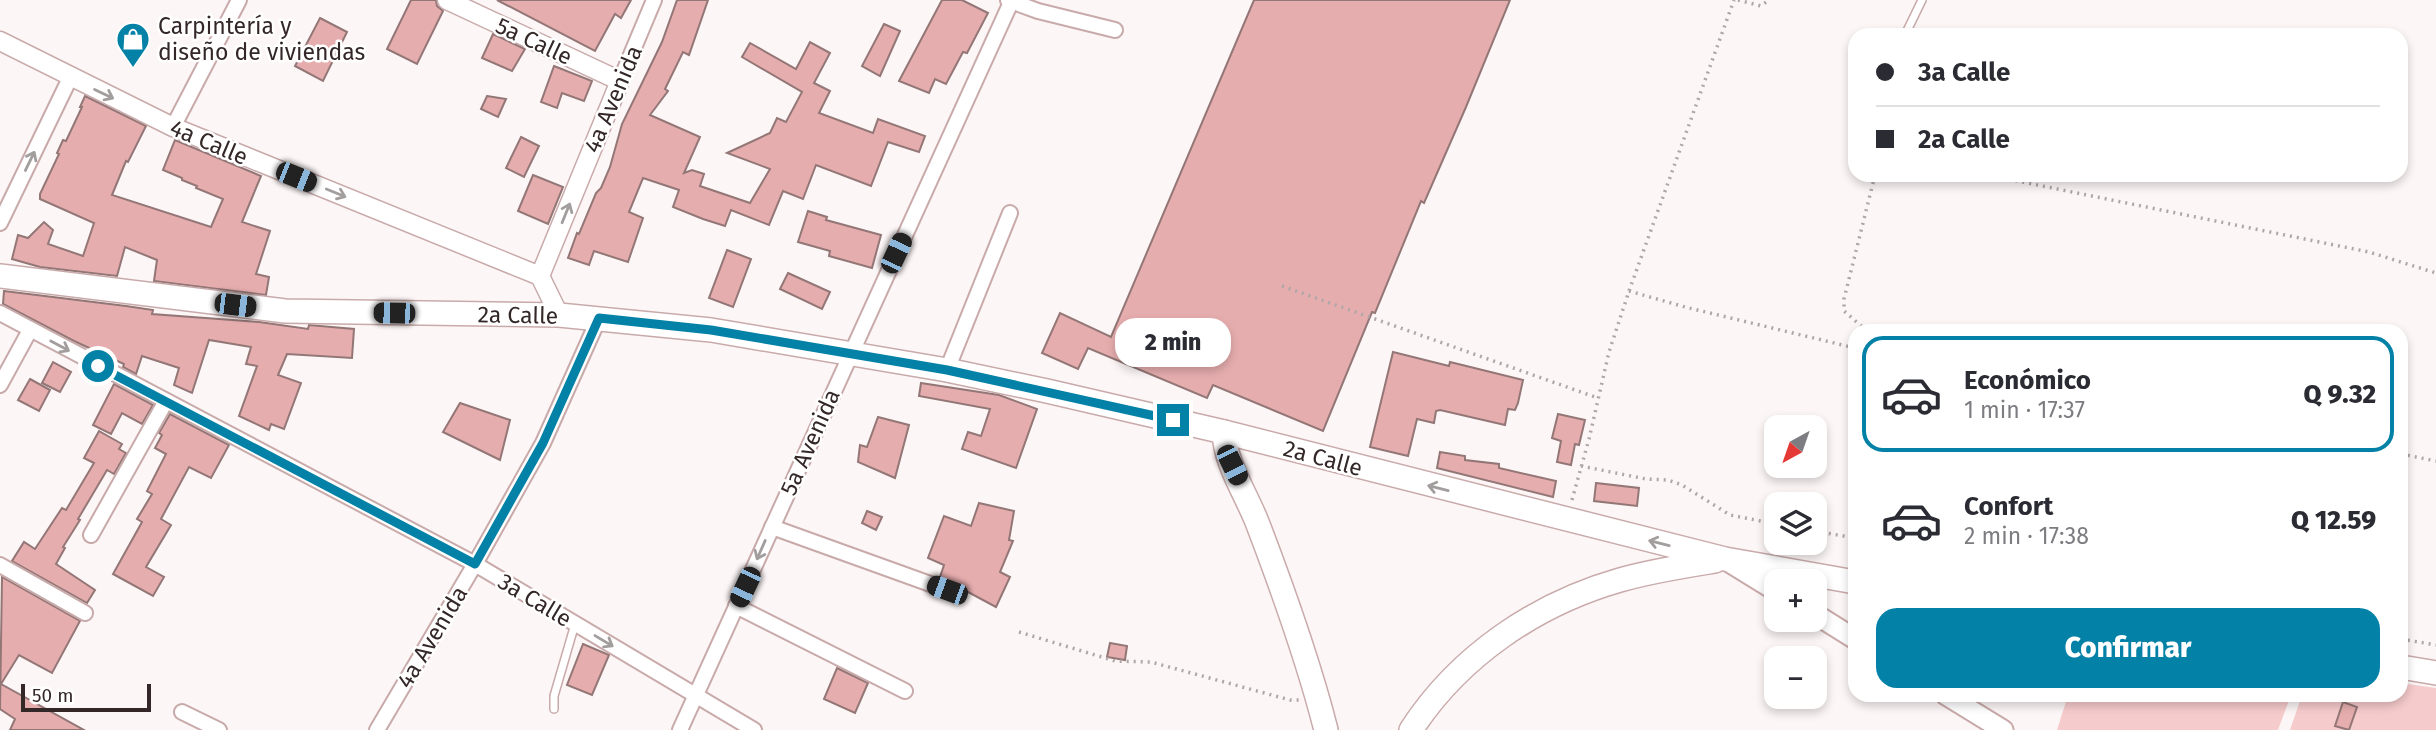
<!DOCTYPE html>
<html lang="es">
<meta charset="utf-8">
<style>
:root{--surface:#fff;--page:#f7f7f7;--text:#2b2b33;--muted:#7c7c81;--line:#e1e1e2;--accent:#0481a6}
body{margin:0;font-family:"Fira Sans",sans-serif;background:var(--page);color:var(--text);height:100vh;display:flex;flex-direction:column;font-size:26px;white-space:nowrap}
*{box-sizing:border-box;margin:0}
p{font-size:23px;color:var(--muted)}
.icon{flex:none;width:38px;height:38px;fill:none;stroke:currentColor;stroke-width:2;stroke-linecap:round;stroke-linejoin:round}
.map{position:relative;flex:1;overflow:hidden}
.details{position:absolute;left:1848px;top:324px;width:560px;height:378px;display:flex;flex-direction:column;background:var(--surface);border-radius:21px;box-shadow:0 4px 10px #0003}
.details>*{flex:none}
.guide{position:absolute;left:1848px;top:28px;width:560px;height:154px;border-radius:21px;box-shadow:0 4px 10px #0003;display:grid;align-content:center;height:154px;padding:0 28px;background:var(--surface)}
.needle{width:46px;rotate:220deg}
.controls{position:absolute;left:1764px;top:415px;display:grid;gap:14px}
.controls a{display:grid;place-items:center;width:63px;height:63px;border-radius:14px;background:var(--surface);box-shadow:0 4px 10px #0003;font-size:35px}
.scale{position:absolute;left:21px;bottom:18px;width:130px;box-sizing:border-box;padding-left:7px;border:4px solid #332727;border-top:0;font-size:19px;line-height:24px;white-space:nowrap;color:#332727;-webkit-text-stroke:5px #fff;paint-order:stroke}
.end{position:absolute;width:32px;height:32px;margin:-16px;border:9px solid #0481a6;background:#fff;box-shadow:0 0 0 4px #fff}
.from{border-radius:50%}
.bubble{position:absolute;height:49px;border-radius:21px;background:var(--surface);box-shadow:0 4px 10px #0003;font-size:23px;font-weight:800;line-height:49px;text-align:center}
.car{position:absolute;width:21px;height:42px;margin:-21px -10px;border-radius:9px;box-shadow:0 0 5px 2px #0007;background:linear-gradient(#222 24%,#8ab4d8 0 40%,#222 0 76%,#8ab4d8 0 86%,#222 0)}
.guide b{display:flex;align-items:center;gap:24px;height:66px;font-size:26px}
.guide b+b{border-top:2px solid var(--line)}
.guide i{width:18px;height:18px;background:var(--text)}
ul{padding:12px 0 0;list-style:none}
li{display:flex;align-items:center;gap:21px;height:116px;margin:0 14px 10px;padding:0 14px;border:4px solid transparent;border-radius:21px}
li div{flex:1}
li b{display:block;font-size:26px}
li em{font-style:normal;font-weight:800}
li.current{border-color:var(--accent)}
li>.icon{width:63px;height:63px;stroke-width:1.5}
.action{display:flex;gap:14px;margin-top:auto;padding:14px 28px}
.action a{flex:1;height:80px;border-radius:21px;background:var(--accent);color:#fff;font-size:28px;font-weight:800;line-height:80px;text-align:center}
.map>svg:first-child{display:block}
.green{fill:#f6cbcc}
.building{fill:#e6adae;stroke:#937676;stroke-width:2}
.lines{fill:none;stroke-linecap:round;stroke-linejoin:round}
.service-casing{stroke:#c9aaaa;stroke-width:10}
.minor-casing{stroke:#c9aaaa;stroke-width:18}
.tertiary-casing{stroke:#c9aaaa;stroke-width:21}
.secondary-casing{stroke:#c9aaaa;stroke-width:23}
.primary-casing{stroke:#c9aaaa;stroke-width:26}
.path{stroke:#afa6a6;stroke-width:3.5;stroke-dasharray:2 5;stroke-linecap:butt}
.service{stroke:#fff;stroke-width:7}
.minor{stroke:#fff;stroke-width:14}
.tertiary{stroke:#fff;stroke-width:18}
.secondary{stroke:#fff;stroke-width:19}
.primary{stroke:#fff;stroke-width:23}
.oneway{stroke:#a39e9e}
.route{stroke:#0481a6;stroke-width:9}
.labels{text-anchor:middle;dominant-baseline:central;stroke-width:5;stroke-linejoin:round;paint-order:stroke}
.poi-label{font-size:23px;fill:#332727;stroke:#fff;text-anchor:start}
.street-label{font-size:23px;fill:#332727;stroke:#fff}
</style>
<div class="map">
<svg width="2436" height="730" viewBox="0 0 2436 730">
<rect width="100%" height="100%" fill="#fdf6f6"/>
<g class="green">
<polygon points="2401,683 2436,688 2436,730 2290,730 2302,695 2401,695"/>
<polygon points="2068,695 2291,695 2278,730 2057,730"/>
</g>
<g class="building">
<polygon points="411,0 436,0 437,6 443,11 417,64 387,49"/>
<polygon points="497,0 631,0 621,18 615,14 595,51"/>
<polygon points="677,0 708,0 689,55 683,52 665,89 668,91 650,115 700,137 684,173 692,170 704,174 700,186 750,203 770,169 727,153 770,133 777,118 786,122 802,92 742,57 750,43 796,69 810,42 830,53 814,83 830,91 819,113 873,133 878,119 925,136 919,152 888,142 871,186 816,165 803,199 783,191 769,225 731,210 725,226 703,219 673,207 679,190 643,178 629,212 643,218 628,262 594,251 589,265 568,258 577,233 579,234 596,193 601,188 610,167 622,124 662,42"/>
<polygon points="942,0 962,0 988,13 967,53 963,52 946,84 935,79 929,93 899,81"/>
<polygon points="1254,0 1510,0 1466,107 1424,203 1421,201 1375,313 1372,312 1323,431 1213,385 1207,398 1088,348 1078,369 1042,353 1060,313 1111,337"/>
<polygon points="320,18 347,32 323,81 295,66"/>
<polygon points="884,24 900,31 880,76 862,66"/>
<polygon points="493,34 525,49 512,71 482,58"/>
<polygon points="554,66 592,81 584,101 562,93 557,108 541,102"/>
<polygon points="85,96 146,126 128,162 126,161 112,195 211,227 223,199 196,188 197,186 182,180 182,178 163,170 175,140 261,176 242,222 270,231 256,274 269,277 266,295 154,281 157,260 125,247 117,276 40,267 12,259 18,235 28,238 44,222 53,230 48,244 83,256 94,223 40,199 40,194 59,154 57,153 63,140 66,141 82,107 80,107"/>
<polygon points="487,96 506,99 498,117 481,109"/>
<polygon points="521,137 539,146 524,177 506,168"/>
<polygon points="533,175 563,187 548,224 518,211"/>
<polygon points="808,211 827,217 826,220 881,235 872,268 829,256 830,251 798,242"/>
<polygon points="727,250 751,259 733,307 709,298"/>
<polygon points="788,273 830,292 822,309 780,289"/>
<polygon points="4,291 126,306 153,310 152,314 259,322 308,329 309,325 354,329 352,358 287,354 278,375 301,383 284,429 271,424 269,430 239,416 257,366 246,364 251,347 209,340 192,393 174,385 179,368 142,356 136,374 123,367 124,364 74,341 3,304"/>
<polygon points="1393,352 1449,366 1450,362 1523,380 1518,403 1515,410 1508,409 1505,425 1440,410 1436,411 1434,423 1417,419 1408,456 1370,447"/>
<polygon points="53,362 71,372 60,392 42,383"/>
<polygon points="30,379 50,390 39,411 18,400"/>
<polygon points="921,383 999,395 1037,409 1016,468 962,449 968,432 981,436 990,409 919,396"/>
<polygon points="114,384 153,405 142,424 122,413 111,434 93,425"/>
<polygon points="460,403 510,420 500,460 443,432"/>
<polygon points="170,414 229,445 211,478 189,467 161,519 171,525 146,567 164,577 153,596 113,574 142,522 137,519 152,494 147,491 166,454 155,448 162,435 159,433"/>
<polygon points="1558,414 1585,420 1579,445 1575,444 1571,465 1557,462 1561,441 1552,438"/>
<polygon points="878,417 909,425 895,478 858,462 860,445 867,447"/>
<polygon points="99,431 122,444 119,449 126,453 114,474 107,470 78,519 80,520 63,547 65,548 56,564 95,590 87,603 12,561 24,542 35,549 62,508 66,510 94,463 84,458"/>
<polygon points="1440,452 1465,456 1465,460 1499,464 1499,468 1556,481 1553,497 1437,468"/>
<polygon points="1596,483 1639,488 1637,506 1594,501"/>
<polygon points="979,503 1014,511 1009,540 1013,541 1000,572 1010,577 996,607 940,577 944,565 928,558 944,516 971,526"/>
<polygon points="867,511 882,517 876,530 862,523"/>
<polygon points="2,577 80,621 52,673 19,655 1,684 84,730 10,730 15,719 0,709"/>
<polygon points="1110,643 1127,646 1125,660 1107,657"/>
<polygon points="583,644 609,655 592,695 567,685"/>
<polygon points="837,668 868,683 855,713 824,699"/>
<polygon points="2343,702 2357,707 2349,730 2335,726"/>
</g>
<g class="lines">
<defs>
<g id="service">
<polyline points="1905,35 1922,0"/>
<polyline points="554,709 554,696 575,624"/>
</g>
<g id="minor">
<polyline points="1008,0 1038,11 1115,30"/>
<polyline points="620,81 654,0"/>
<polyline points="173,127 239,0"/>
<polyline points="0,223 70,78"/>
<polyline points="0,313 475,564 754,730"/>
<polyline points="947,370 1010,213"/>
<polyline points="0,385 30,330"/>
<polyline points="772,527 947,590"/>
<polyline points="91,535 166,401"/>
<polyline points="0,565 85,613"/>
<polyline points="736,606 905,691"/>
<polyline points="182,712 219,730"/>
<polyline points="377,730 475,564 543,443 599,318"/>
<polyline points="680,730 1012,0"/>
</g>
<g id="tertiary">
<polyline points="447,0 620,81 540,276"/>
<polyline points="0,41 173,127 540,276 559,315"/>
</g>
<g id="secondary">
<polyline points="1729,562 1776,591"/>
<polyline points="1815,614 1855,639"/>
<polyline points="1946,695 2003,730"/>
</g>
<g id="primary">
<polyline points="0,276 285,311 559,315 711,330 947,370 1047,391 1224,432 1725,559 1855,582"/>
<path d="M 1224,432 C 1225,463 1245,492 1257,522 C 1283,590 1308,659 1326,730"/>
<polyline points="2401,667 2436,673"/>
<path d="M 1411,730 C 1459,656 1536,604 1620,580 C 1651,571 1684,566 1715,561"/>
</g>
</defs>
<use href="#service" class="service-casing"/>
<use href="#minor" class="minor-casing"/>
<use href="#tertiary" class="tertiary-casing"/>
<use href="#secondary" class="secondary-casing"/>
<use href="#primary" class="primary-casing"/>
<g class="path">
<polyline points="1738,0 1761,6 1769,0"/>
<polyline points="1988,175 2369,252 2436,273"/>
<polyline points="1282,286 1598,398"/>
<polyline points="1629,291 1685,307 1855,348"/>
<polyline points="1867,331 1844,311 1844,299 1875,175"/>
<polyline points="2401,454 2436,461"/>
<polyline points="1581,466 1646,479 1668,480 1682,485 1730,515 1776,524"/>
<polyline points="1572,500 1589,439 1609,352 1629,291 1734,0"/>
<polyline points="1815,531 1855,538"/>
<polyline points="1019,632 1115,661 1151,662 1290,700 1299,700"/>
<polyline points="2401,639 2436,645"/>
</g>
<use href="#service" class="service"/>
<use href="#minor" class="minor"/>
<use href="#tertiary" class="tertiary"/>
<use href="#secondary" class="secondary"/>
<use href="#primary" class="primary"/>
</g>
<defs><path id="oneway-shaft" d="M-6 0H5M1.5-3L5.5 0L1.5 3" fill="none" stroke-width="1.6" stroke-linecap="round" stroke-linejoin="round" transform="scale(1.75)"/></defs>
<g class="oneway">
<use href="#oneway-shaft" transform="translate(104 94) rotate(26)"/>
<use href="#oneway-shaft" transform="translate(30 161) rotate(-64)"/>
<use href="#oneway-shaft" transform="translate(336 193) rotate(22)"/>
<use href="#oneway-shaft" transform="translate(566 213) rotate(-68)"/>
<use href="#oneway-shaft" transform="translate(60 346) rotate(28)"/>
<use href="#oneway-shaft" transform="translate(1438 488) rotate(-166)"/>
<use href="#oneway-shaft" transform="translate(1659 543) rotate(-166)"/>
<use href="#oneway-shaft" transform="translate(761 550) rotate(114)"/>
<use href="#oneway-shaft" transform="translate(604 641) rotate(31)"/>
</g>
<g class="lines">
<polyline class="route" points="98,366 475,564 543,443 599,318 711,330 947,370 1173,420"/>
</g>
<defs>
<symbol id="shop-pin" viewBox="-11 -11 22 30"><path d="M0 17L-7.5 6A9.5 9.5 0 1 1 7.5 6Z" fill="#0481a6" stroke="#fff"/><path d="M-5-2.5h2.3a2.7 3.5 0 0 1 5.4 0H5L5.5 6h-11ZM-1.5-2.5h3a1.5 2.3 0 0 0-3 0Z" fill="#fff"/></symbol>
</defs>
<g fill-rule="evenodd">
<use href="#shop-pin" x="114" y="20" width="38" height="52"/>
</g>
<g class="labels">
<g class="poi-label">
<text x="158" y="26">Carpintería y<tspan x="158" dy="26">diseño de viviendas</tspan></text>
</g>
<g class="street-label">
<text transform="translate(534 41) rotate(25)">5a Calle</text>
<text transform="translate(613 99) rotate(-67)">4a Avenida</text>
<text transform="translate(209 142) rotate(23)">4a Calle</text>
<text transform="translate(518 315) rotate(1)">2a Calle</text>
<text transform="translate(810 442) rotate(-66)">5a Avenida</text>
<text transform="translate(1323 458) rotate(15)">2a Calle</text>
<text transform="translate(535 600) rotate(31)">3a Calle</text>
<text transform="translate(432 637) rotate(-59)">4a Avenida</text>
</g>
</g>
</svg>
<div class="controls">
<a><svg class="needle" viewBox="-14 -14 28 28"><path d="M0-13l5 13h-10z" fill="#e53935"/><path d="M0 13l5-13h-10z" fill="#7c7c81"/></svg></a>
<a><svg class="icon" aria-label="layers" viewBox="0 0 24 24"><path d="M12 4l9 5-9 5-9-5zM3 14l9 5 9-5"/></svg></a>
<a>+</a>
<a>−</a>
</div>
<div class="scale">50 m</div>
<i class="end from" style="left:98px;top:366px"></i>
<i class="end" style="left:1173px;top:420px"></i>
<div class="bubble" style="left:1115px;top:318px;width:116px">2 min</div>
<i class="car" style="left:296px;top:177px;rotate:112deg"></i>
<i class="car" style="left:896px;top:253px;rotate:25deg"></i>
<i class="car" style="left:235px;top:305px;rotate:97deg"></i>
<i class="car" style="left:394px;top:313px;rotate:271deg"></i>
<i class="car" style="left:1232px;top:465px;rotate:154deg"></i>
<i class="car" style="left:745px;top:587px;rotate:205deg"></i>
<i class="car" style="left:947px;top:590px;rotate:290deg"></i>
<div class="guide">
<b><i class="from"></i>3a Calle</b>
<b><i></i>2a Calle</b>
</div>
<section class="details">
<ul>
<li class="current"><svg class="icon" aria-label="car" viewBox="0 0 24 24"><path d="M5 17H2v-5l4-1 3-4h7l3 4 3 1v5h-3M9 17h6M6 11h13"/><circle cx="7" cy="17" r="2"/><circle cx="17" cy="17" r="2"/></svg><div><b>Económico</b><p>1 min · 17:37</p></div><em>Q 9.32</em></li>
<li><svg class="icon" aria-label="car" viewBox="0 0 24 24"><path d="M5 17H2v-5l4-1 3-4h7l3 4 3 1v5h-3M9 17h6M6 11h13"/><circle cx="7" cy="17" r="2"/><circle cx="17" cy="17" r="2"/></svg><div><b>Confort</b><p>2 min · 17:38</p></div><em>Q 12.59</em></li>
</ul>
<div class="action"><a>Confirmar</a></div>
</section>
</div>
